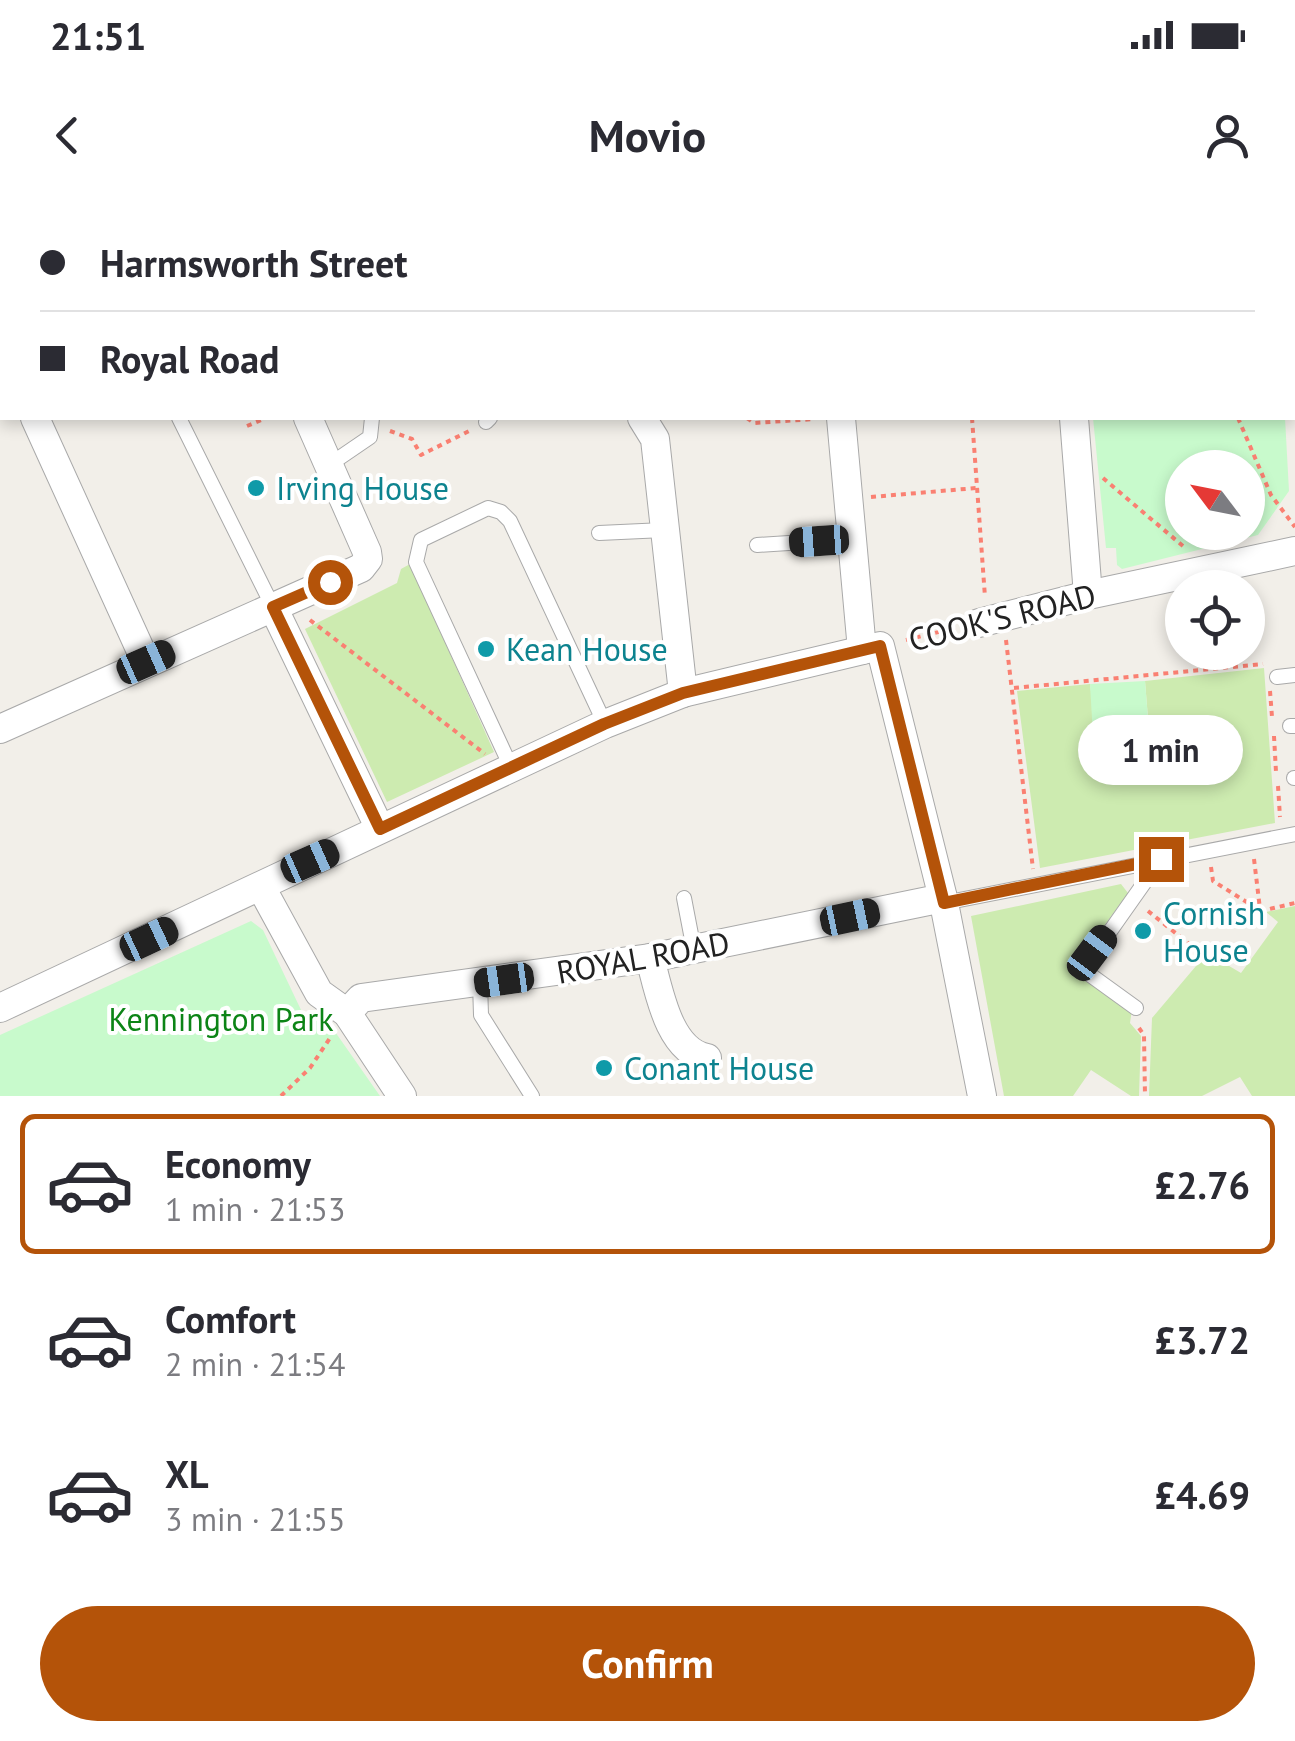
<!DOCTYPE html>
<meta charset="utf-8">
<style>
:root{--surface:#fff;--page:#f2f2f3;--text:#2b2b33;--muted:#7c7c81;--line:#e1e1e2;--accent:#b45309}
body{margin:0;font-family:"PT Sans",sans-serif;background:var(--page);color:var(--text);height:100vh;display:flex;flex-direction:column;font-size:38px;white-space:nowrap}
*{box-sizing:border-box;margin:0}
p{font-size:32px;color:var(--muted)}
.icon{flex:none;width:55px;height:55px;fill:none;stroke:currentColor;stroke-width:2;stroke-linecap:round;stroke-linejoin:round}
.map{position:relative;height:896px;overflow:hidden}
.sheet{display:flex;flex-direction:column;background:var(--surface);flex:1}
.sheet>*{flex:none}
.top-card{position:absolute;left:0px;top:0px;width:1295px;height:220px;box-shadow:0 5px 15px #0003;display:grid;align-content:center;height:220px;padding:0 40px;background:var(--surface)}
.needle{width:65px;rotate:302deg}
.fabs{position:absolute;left:1165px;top:250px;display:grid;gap:20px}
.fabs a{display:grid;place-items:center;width:100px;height:100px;border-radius:50%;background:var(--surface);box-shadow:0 5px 15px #0003;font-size:50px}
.end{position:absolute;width:45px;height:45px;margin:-22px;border:12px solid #b45309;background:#fff;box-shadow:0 0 0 5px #fff}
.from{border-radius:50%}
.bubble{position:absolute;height:70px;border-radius:35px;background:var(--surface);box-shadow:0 5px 15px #0003;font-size:32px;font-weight:700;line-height:70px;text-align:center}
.car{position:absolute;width:30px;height:60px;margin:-30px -15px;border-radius:12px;box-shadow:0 0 8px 2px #0007;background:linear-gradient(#222 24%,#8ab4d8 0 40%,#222 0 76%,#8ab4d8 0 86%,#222 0)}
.top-card b{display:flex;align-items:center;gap:35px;height:95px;font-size:38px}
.top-card b+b{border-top:2px solid var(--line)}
.top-card i{width:25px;height:25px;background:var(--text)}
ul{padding:18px 0 0;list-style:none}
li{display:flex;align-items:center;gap:30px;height:140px;margin:0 20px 15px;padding:0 20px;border:5px solid transparent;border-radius:15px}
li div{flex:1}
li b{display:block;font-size:38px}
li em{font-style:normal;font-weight:700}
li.active{border-color:var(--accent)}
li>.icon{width:90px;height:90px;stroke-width:1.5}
.button{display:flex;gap:20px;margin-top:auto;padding:20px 40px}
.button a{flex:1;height:115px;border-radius:60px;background:var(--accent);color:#fff;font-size:40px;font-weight:700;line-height:115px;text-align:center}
.status{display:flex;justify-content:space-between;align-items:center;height:70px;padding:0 50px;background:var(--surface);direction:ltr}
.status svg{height:28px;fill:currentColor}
header{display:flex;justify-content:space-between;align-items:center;height:130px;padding:0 40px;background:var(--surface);font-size:45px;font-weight:700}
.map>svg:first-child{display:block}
.grass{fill:#cdebb0}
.park{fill:#c8facc;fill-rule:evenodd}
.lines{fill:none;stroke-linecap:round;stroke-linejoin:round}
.lane-casing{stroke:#a9a9a9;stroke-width:16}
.street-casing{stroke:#a9a9a9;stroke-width:30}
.path{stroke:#fa8072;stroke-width:4;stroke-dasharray:5 5;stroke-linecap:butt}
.lane{stroke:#fff;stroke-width:14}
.street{stroke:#fff;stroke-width:28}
.route{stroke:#b45309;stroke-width:12}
.culture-dot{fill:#0f9aa8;stroke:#fff;stroke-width:4}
.labels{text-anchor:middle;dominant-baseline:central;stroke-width:8;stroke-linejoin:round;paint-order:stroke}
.culture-label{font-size:32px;fill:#0d838f;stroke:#fff;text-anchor:start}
.street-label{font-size:32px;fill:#222;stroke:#fff}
.park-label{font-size:32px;fill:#0c8416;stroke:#fff}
</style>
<div class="status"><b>21:51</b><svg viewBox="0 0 49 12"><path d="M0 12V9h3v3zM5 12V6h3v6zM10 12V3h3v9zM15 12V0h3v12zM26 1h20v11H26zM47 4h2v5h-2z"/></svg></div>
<header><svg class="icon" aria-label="back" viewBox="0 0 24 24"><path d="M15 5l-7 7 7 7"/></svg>Movio<svg class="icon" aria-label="person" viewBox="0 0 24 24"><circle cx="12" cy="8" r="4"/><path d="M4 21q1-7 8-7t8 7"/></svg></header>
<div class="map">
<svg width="1295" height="896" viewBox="0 0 1295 896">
<rect width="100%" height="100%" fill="#f2efe9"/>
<g class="grass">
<polygon points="410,364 494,552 387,602 305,429 397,383 401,369"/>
<polygon points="1264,468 1275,623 1040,668 1017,491 1090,484 1097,536 1149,531 1145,481"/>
<polygon points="1121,684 1128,693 1075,766 1132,809 1130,823 1141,836 1139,896 1131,896 1091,870 1073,896 1004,896 971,716"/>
<polygon points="1295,706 1295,896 1252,896 1240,877 1202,896 1149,896 1152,818 1207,753 1241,773 1278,722 1266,712"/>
</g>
<g class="park">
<path d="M 1093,218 L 1285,218 L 1289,291 L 1258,335 L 1122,369 L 1117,365 L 1116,348 L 1106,348 ZM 1182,268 L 1248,268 L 1248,332 L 1182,332 Z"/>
<polygon points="1145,481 1149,531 1093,536 1090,484"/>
<polygon points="251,721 263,730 302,812 331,826 380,896 0,896 0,835"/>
</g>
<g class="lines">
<defs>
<g id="lane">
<polyline points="449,0 450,2"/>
<polyline points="179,218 273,407"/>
<polyline points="486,222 490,218"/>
<polyline points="329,265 370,237 372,218"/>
<polyline points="599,333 664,330"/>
<polyline points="757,345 850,339"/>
<polyline points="1277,477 1295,475"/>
<polyline points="1290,526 1295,526"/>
<polyline points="511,567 416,362 421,340 488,308 501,312 510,321 605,524"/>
<polyline points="1294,578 1295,578"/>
<polyline points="684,698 694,750"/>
<polyline points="944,703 1295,634"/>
<polyline points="480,783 481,815 532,896"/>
<polyline points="1136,808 1089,774 1087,764 1161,659"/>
</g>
<g id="street">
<polyline points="203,0 204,2"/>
<polyline points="545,0 546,2"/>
<polyline points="826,0 826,2"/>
<polyline points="1292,10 1295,32"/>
<polyline points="1292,53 1295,53"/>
<polyline points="0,141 2,147"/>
<polyline points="35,218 146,462"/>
<polyline points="642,218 655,239 683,493"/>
<polyline points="841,218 862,450"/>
<polyline points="1074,218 1088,395"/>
<polyline points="273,407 380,629"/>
<polyline points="979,423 1088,395 1295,351"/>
<polyline points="0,529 361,368 368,359 367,352 308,218"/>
<polyline points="261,687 319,793 347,813 402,896"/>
<path d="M 650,758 C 659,792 669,851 707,858"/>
<polyline points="0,808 605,524 683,493 880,446 943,698 982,896"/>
<polyline points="347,813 361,798 650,758 943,698"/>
</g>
</defs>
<use href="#lane" class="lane-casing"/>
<use href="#street" class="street-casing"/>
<g class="path">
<polyline points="300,0 301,2"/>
<polyline points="957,0 957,2"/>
<polyline points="1059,0 1059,2"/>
<polyline points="326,2 327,0"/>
<polyline points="359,2 364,0"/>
<polyline points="747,218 754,223 815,219"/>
<polyline points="972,218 985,397"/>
<polyline points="1238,218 1271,295 1295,327"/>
<polyline points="247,226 266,218"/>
<polyline points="390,231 412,239 421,255 469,231"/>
<polyline points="1103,278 1184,347"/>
<polyline points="871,297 976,288"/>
<polyline points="310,420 485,554"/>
<polyline points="906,440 955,428"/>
<polyline points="1006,440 1033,669"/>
<polyline points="1014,488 1263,464"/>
<polyline points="1270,491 1272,517"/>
<polyline points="1274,536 1276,572"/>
<polyline points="1278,586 1280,617"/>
<polyline points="1254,659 1260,709"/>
<polyline points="1211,667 1213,681 1261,711 1295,703"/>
<polyline points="1148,711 1203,755"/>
<polyline points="1139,828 1144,835 1145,896"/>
<polyline points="281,896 310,868 332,835"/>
</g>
<use href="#lane" class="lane"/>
<use href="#street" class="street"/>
</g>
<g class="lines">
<polyline class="route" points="330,382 273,407 380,629 604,524 683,493 880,446 944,703 1161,659"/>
</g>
<g class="culture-dot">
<circle cx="256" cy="288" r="10"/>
<circle cx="486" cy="449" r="10"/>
<circle cx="1143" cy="731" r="10"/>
<circle cx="604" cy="868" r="10"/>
</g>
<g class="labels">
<g class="culture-label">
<text x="276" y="288">Irving House</text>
<text x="506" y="449">Kean House</text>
<text x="1163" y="713">Cornish<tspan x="1163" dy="37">House</tspan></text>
<text x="624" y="868">Conant House</text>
</g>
<g class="street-label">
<text transform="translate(1002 417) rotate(-14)">COOK'S ROAD</text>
<text transform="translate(643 757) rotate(-10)">ROYAL ROAD</text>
</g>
<g class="park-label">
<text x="221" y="819">Kennington Park</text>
</g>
</g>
</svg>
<div class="fabs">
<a><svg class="needle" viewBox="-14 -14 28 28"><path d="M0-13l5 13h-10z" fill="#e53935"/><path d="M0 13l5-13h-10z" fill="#7c7c81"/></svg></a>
<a><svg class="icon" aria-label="locate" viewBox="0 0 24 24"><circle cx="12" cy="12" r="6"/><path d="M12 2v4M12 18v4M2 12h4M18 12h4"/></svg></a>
</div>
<i class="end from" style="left:330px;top:382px"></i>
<i class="end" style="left:1161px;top:659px"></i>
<div class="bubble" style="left:1078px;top:515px;width:165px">1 min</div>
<i class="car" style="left:819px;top:341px;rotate:266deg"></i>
<i class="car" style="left:146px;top:462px;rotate:66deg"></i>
<i class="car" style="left:310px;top:661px;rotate:66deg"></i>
<i class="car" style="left:850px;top:717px;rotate:78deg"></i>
<i class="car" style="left:149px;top:739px;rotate:65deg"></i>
<i class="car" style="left:1092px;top:753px;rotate:37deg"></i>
<i class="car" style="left:504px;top:780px;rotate:262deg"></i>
<div class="top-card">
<b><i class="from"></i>Harmsworth Street</b>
<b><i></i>Royal Road</b>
</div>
</div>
<section class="sheet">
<ul>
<li class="active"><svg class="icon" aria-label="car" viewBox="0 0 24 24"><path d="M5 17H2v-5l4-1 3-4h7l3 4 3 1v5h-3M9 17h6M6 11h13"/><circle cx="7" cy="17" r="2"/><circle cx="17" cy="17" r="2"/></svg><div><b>Economy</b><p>1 min · 21:53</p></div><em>£2.76</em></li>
<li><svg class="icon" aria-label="car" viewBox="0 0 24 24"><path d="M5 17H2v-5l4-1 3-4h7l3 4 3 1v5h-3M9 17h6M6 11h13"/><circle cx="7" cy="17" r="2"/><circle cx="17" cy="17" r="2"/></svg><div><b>Comfort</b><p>2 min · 21:54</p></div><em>£3.72</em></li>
<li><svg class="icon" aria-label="car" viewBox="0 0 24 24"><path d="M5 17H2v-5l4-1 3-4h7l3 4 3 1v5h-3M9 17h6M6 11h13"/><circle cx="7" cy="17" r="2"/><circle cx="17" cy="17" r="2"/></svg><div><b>XL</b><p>3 min · 21:55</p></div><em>£4.69</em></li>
</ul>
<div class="button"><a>Confirm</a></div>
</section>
